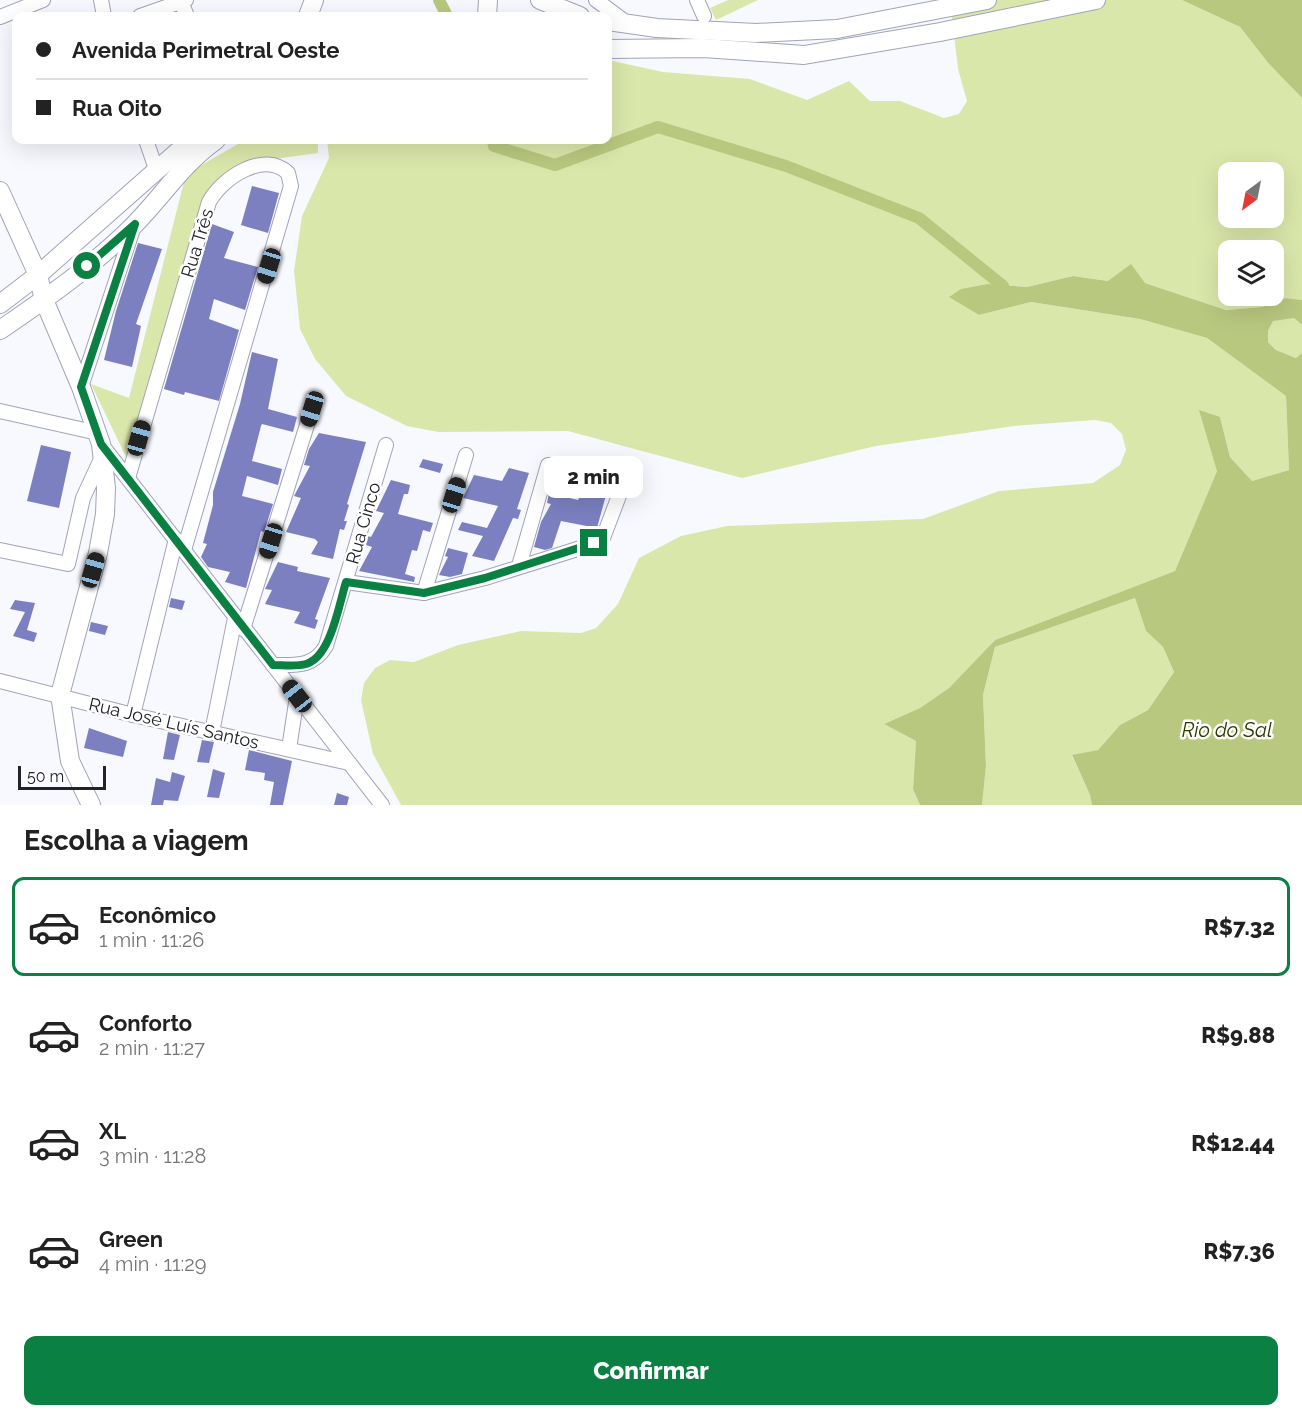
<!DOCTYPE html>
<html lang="pt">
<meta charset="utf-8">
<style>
:root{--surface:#fff;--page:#f2f2f2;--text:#222;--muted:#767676;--line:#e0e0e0;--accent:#0b8043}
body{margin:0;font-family:Raleway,sans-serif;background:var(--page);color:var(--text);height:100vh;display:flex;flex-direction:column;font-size:22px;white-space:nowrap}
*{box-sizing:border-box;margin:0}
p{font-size:20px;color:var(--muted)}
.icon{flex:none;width:33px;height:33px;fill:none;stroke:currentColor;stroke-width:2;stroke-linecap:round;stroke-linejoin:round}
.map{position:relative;height:805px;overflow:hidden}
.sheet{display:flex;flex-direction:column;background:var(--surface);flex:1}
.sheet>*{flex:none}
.banner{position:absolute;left:12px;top:12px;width:600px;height:132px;border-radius:12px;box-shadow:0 6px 24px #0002;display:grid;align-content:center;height:132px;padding:0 24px;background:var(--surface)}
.needle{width:39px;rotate:212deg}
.tools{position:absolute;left:1218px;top:162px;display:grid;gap:12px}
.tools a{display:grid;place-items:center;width:66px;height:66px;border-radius:12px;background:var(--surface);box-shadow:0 6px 24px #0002;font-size:30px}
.scale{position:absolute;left:18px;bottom:15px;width:88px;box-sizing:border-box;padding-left:6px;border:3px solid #21222a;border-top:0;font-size:16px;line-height:21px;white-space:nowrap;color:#21222a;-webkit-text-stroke:4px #fff;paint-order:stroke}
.end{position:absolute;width:27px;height:27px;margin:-14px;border:8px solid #0b8043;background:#fff;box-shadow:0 0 0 3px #fff}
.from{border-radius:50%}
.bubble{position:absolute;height:42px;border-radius:12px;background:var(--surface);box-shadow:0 6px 24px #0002;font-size:20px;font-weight:800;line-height:42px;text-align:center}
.car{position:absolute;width:18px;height:36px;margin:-18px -9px;border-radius:8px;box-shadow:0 0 4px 2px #0007;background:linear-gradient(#222 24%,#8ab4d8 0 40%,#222 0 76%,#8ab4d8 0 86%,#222 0)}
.banner b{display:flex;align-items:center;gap:21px;height:57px;font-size:22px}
.banner b+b{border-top:2px solid var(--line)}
.banner i{width:15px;height:15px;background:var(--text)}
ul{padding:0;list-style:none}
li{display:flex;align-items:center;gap:18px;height:99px;margin:0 12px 9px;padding:0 12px;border:3px solid transparent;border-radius:12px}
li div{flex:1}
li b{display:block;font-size:22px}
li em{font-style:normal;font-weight:800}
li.current{border-color:var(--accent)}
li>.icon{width:54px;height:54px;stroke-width:1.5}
h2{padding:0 24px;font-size:27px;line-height:72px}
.button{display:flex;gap:12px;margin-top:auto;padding:12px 24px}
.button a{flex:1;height:69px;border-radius:12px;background:var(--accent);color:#fff;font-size:24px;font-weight:800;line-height:69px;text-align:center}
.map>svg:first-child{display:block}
.green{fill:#dae7aa;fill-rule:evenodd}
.water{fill:#b9c87f}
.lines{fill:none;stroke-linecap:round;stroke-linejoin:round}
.canal{stroke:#b9c87f;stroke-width:12}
.building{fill:#7c80c1}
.street-casing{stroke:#a1a4b9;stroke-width:16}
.secondary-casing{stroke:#a1a4b9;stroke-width:20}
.street{stroke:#fff;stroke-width:14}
.secondary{stroke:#fff;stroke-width:18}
.route{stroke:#0b8043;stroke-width:8}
.labels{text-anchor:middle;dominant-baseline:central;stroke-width:5;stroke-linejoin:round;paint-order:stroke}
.street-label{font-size:18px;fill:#21222a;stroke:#fff}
.water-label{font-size:20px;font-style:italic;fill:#303800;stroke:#fff}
</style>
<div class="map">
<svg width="1302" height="805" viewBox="0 0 1302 805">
<rect width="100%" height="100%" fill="#f8f9fe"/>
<g class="green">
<polygon points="728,0 758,0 716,20 710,8"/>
<path d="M 950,0 L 1182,0 L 1240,27 L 1269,64 L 1302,98 L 1302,300 L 1286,298 L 1262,307 L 1226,310 L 1145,283 L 1108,281 L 1073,276 L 1027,287 L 988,284 L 950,296 L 979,315 L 1031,302 L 1140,319 L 1207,338 L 1286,396 L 1289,470 L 1252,481 L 1230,457 L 1220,417 L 1217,471 L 1175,571 L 995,640 L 949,688 L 920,708 L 884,724 L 916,741 L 913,789 L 920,805 L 401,805 L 373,754 L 361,700 L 364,683 L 375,668 L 390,660 L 414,662 L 458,645 L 521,631 L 581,633 L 596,628 L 618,604 L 639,558 L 681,536 L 727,526 L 923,519 L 999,491 L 1093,483 L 1120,465 L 1126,450 L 1122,434 L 1111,423 L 1095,420 L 1014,426 L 876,446 L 742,478 L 568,431 L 438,432 L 407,426 L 346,396 L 315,359 L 300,329 L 294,271 L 302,216 L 329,158 L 327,140 L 608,140 L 608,60 L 663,72 L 750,79 L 807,100 L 849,81 L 870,101 L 900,101 L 944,118 L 959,114 L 967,101 L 958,69 ZM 1228,172 L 1274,172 L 1274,218 L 1228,218 ZM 1228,250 L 1274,250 L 1274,296 L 1228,296 Z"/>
<polygon points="257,140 318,140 318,153 245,163 205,197 127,459 91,384 129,398 186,174 238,144"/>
<polygon points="1283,318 1294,318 1302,325 1302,353 1296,358 1276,350 1268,342 1268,331 1273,321"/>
<polygon points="1135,598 1146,631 1163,647 1174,672 1148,710 1120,725 1098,750 1072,756 1090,795 1092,805 982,805 986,766 983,695 995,647"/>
</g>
<g class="water">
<polygon points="1182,0 1302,0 1302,98 1269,64 1240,27"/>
<polygon points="1131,264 1145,283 1226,310 1262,307 1286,298 1302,300 1302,325 1294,318 1273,321 1268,331 1268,342 1276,350 1296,358 1302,353 1302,805 1092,805 1090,795 1072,755 1098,750 1120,725 1148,710 1174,672 1163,647 1146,631 1135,598 995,647 983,695 986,766 982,805 920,805 913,789 916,741 884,724 920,708 949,688 995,640 1175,571 1217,471 1199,410 1220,417 1230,457 1252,481 1289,470 1286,396 1207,338 1140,319 1031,302 979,315 949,297 961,289 988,284 1027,287 1073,276 1108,281"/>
</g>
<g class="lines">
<g class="canal">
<polyline points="439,0 447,16"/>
<polyline points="493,140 494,146 555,165 658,127 786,166 919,218 1003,286"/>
</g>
</g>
<g class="building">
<polygon points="252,186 279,193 268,233 241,225"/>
<polygon points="212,224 234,232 224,258 258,267 245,310 214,299 209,319 239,330 219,401 185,392 184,395 164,389"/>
<polygon points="138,243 162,249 136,324 141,326 132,367 104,360 116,311"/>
<polygon points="252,352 278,359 268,409 297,417 293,432 262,424 261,426 252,461 282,469 278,485 247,476 242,496 273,504 264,532 261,531 246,588 225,582 230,572 208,567 201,557 207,544 203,543 213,505 213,492 240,404"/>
<polygon points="319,433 366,442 347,504 349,505 344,521 347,521 344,530 340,529 333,559 311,554 318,542 315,539 286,532 301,498 294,496 310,466 304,465 309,449"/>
<polygon points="41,445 71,452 59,508 27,501"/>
<polygon points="423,459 443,464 440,473 419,467"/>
<polygon points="509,468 529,473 517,509 521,510 518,519 513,518 494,561 472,556 483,536 458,530 462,522 487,528 498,506 463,498 474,475 502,481"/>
<polygon points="589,479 609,484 597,528 561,521 552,548 545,550 534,547 541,522 551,504 547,503 549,493 578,500"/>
<polygon points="391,480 410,485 408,494 404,494 398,514 433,523 430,532 423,530 417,551 412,550 405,574 415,577 414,582 359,571 372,547 366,545 368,536 371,537 384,513 376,511"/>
<polygon points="448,548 468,553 462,574 450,577 439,575 448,557 445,556"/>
<polygon points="278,562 298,567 297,571 330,578 315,619 318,620 315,629 294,623 300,612 265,604 272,590 265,589"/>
<polygon points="171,598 185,601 182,610 169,607"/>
<polygon points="15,600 35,603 27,630 37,633 34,642 13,636 25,612 10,609"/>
<polygon points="91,622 108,626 105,635 89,631"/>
<polygon points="89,728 127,741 123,757 84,748"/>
<polygon points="168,732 180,735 174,760 163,759"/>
<polygon points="202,740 214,742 209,763 197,762"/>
<polygon points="249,750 292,761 283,805 270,805 274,782 264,780 265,773 245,770"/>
<polygon points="213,769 225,773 219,798 207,797"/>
<polygon points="172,772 185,776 178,801 164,800 163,805 151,805 156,778 170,782"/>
<polygon points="337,793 349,797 347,805 334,805"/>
</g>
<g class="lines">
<defs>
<g id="street">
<polyline points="101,0 104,16"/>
<polyline points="596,0 628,24"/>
<polyline points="697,0 704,16"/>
<polyline points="181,2 187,16"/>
<polyline points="140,16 186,0"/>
<polyline points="0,17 43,0"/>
<polyline points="146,140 156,169"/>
<polyline points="81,387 134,226"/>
<polyline points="0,411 98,433"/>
<polyline points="101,444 382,805"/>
<path d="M 128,478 L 209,202 C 222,178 264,150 288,173 L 291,186 L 184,550"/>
<polyline points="0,550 68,564 83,498 102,457"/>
<polyline points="519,566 548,465"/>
<polyline points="346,582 424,593 485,578 587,546 603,538 628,472"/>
<polyline points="424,593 466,455"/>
<polyline points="243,629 312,409"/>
<path d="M 273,665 C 295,665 313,668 326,646 L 386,445"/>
<polyline points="0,681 133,715 349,763"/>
<polyline points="133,715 176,539"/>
<polyline points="212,732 235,618"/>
<polyline points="289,749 297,696"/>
</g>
<g id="secondary">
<polyline points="540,0 580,16"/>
<polyline points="308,16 314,0"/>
<polyline points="487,16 488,0"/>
<polyline points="608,21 657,28 756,33 837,29 987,0"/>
<polyline points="608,49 703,48 804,55 940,32 1096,0"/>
<polyline points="0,191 38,275 44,300 81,387 101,444 106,488 105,514 98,553 60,695 70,761 91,805"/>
<polyline points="0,304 38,275 191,140"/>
<path d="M 0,330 C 47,298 94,265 134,225 C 162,197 183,163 216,140"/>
</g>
</defs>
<use href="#street" class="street-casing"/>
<use href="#secondary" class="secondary-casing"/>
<use href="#street" class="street"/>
<use href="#secondary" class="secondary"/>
</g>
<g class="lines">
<path class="route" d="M 87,266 L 135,224 L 81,387 L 101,444 L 273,665 C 283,665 296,667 306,664 C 331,657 339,604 346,582 L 424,593 L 485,578 L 594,543"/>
</g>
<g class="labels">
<g class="street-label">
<text transform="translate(197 243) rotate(-73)">Rua Três</text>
<text transform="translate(363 523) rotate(-74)">Rua Cinco</text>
<text transform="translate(174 723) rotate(13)">Rua José Luís Santos</text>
</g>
<g class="water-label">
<text x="1227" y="730">Rio do Sal</text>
</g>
</g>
</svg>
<div class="tools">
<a><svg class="needle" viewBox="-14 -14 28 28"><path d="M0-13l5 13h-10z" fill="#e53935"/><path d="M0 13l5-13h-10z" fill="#767676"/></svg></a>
<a><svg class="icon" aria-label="layers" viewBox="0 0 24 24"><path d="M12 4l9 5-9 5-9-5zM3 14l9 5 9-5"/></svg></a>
</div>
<div class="scale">50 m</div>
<i class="end from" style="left:87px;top:266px"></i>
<i class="end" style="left:594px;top:543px"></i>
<div class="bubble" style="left:544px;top:456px;width:99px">2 min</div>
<i class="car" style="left:269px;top:266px;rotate:197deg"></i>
<i class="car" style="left:312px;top:409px;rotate:197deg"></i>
<i class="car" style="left:139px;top:438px;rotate:16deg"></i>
<i class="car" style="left:454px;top:495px;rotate:17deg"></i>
<i class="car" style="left:271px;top:541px;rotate:197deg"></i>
<i class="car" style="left:93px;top:570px;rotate:16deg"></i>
<i class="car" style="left:297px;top:696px;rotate:322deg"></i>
<div class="banner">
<b><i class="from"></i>Avenida Perimetral Oeste</b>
<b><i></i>Rua Oito</b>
</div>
</div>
<section class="sheet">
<h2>Escolha a viagem</h2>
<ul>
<li class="current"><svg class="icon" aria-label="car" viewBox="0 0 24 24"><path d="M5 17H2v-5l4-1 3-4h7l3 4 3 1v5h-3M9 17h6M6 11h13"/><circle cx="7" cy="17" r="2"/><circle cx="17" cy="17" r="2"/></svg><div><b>Econômico</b><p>1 min · 11:26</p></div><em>R$7.32</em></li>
<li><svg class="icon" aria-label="car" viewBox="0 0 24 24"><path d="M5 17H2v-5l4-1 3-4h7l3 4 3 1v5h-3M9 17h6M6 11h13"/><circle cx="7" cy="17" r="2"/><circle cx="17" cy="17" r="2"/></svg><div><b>Conforto</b><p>2 min · 11:27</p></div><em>R$9.88</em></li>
<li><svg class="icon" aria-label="car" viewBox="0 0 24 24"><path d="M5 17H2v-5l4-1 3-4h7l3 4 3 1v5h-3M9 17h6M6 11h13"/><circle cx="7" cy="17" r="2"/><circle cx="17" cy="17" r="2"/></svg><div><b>XL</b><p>3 min · 11:28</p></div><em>R$12.44</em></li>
<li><svg class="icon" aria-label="car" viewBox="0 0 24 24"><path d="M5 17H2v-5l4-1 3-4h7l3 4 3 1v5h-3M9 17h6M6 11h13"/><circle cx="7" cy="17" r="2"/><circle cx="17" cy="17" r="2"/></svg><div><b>Green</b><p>4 min · 11:29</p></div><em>R$7.36</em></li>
</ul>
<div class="button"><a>Confirmar</a></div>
</section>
